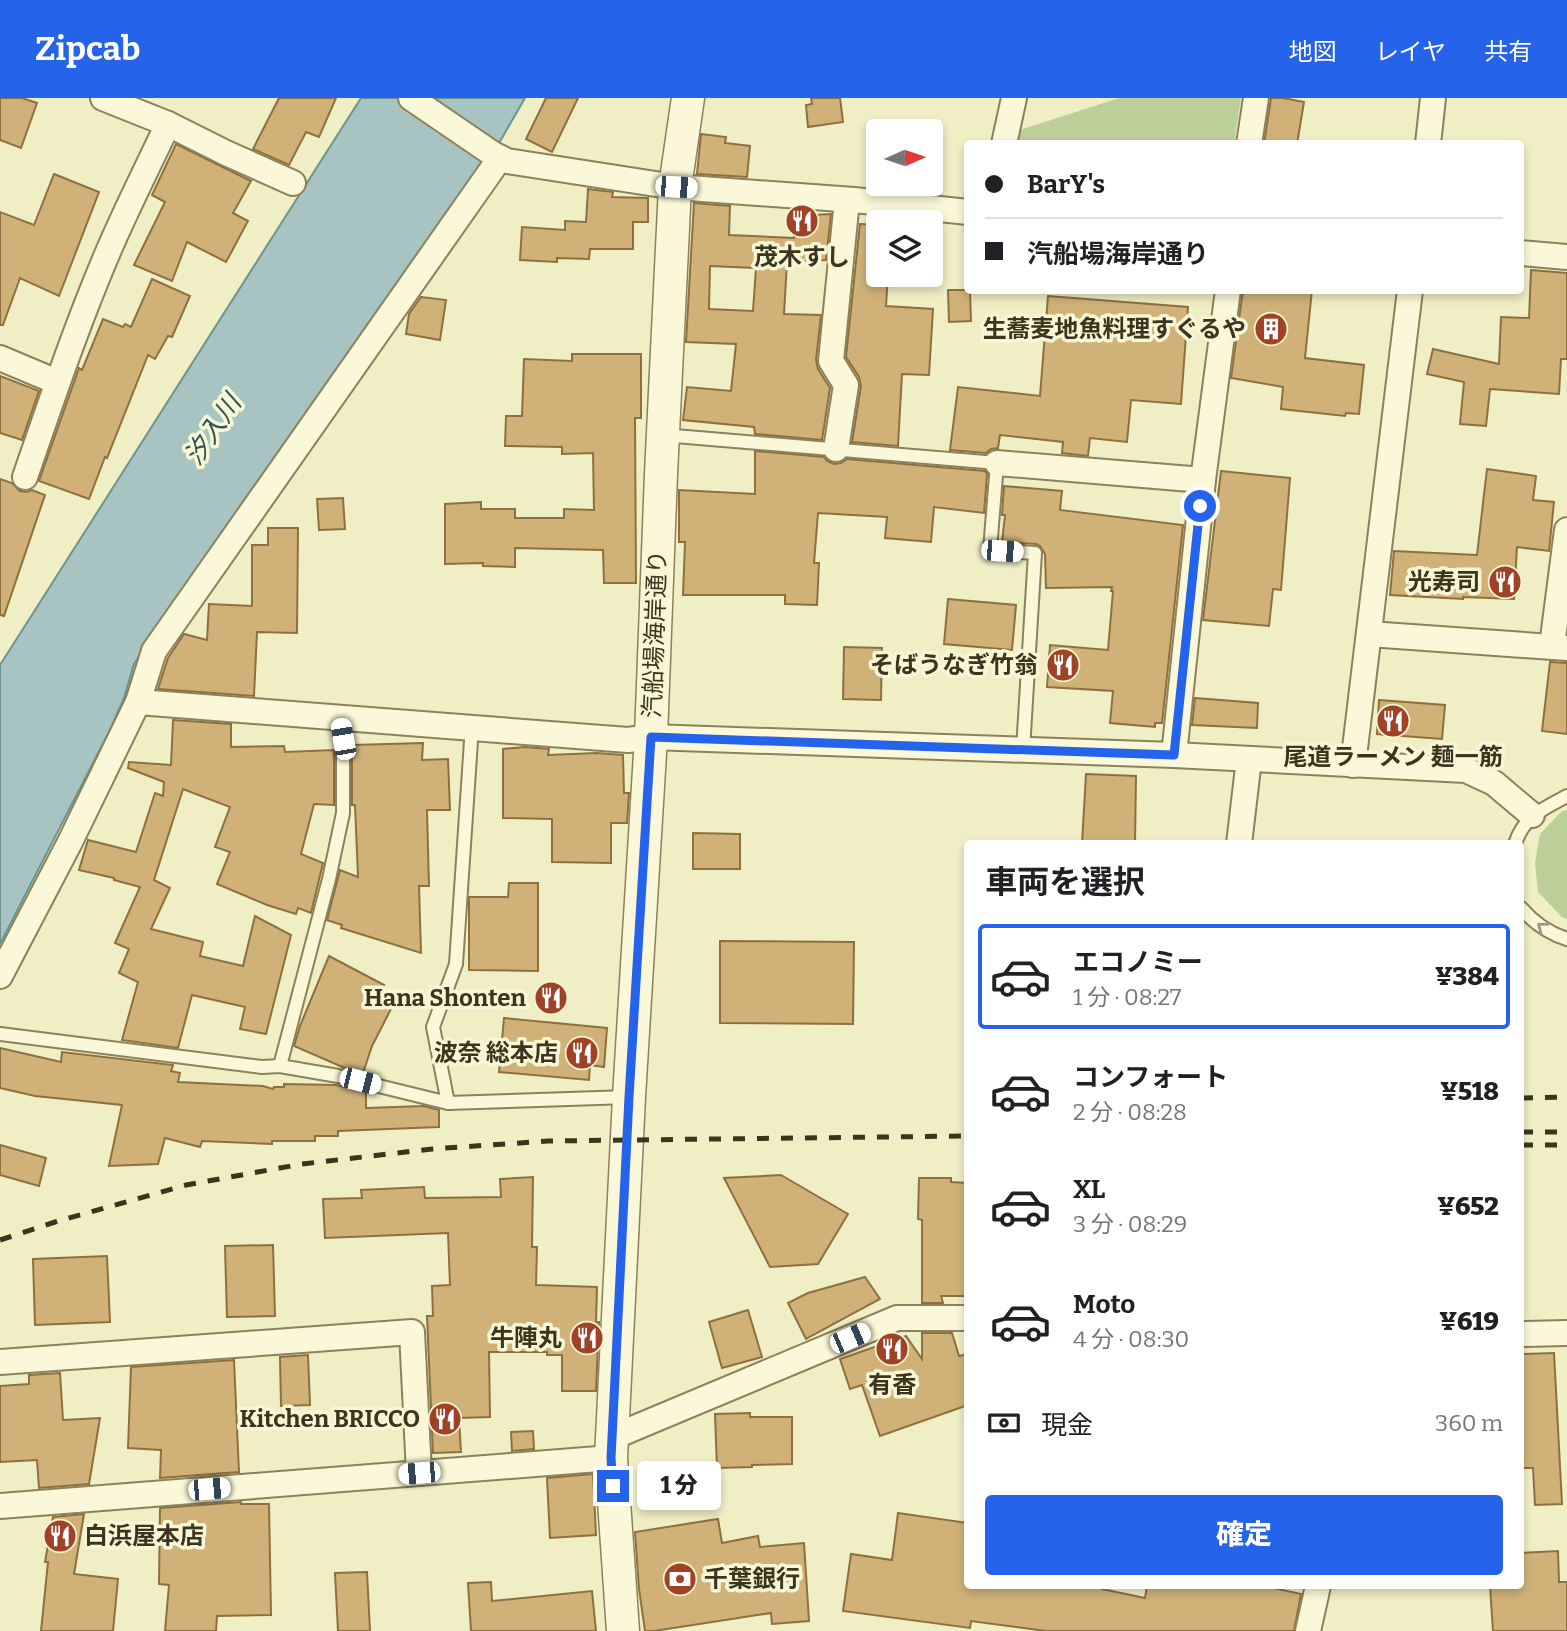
<!DOCTYPE html>
<html lang="ja">
<meta charset="utf-8">
<style>
:root{--surface:#fff;--page:#f6f6f6;--text:#202124;--muted:#757577;--line:#e0e0e0;--accent:#2563eb}
body{margin:0;font-family:Bitter,"Noto Sans JP",serif;background:var(--page);color:var(--text);height:100vh;display:flex;flex-direction:column;font-size:26px;white-space:nowrap}
*{box-sizing:border-box;margin:0}
p{font-size:23px;color:var(--muted)}
.icon{flex:none;width:38px;height:38px;fill:none;stroke:currentColor;stroke-width:2;stroke-linecap:round;stroke-linejoin:round}
.map{position:relative;flex:1;overflow:hidden}
.panel{position:absolute;left:964px;top:742px;width:560px;height:749px;display:flex;flex-direction:column;background:var(--surface);border-radius:7px;box-shadow:0 4px 10px #0003}
.panel>*{flex:none}
.guide{position:absolute;left:964px;top:42px;width:560px;height:154px;border-radius:7px;box-shadow:0 4px 10px #0003;display:grid;align-content:center;height:154px;padding:0 21px;background:var(--surface)}
.needle{width:46px;rotate:87deg}
.buttons{position:absolute;left:866px;top:21px;display:grid;gap:14px}
.buttons a{display:grid;place-items:center;width:77px;height:77px;border-radius:7px;background:var(--surface);box-shadow:0 4px 10px #0003;font-size:35px}
.end{position:absolute;width:32px;height:32px;margin:-16px;border:9px solid #2563eb;background:#fff;box-shadow:0 0 0 4px #fff}
.from{border-radius:50%}
.bubble{position:absolute;height:49px;border-radius:7px;background:var(--surface);box-shadow:0 4px 10px #0003;font-size:23px;font-weight:800;line-height:49px;text-align:center}
.car{position:absolute;width:21px;height:42px;margin:-21px -10px;border-radius:9px;box-shadow:0 0 5px 2px #0007;background:linear-gradient(#fff 24%,#345 0 40%,#fff 0 76%,#345 0 86%,#fff 0)}
.guide b{display:flex;align-items:center;gap:24px;height:66px;font-size:26px}
.guide b+b{border-top:2px solid var(--line)}
.guide i{width:18px;height:18px;background:var(--text)}
ul{padding:0;list-style:none}
li{display:flex;align-items:center;gap:21px;height:105px;margin:0 14px 10px;padding:0 7px;border:4px solid transparent;border-radius:7px}
li div{flex:1}
li b{display:block;font-size:26px}
li em{font-style:normal;font-weight:800}
li.on{border-color:var(--accent)}
li>.icon{width:63px;height:63px;stroke-width:1.5}
h2{padding:0 21px;font-size:32px;line-height:84px}
.pay{display:flex;align-items:center;gap:18px;height:77px;padding:0 21px;font-size:26px}
.pay p{margin-inline-start:auto}
.cta{display:flex;gap:14px;margin-top:auto;padding:14px 21px}
.cta a{flex:1;height:80px;border-radius:7px;background:var(--accent);color:#fff;font-size:28px;font-weight:800;line-height:80px;text-align:center}
header{display:flex;align-items:center;gap:42px;box-sizing:border-box;height:98px;padding:0 35px;background:var(--accent);color:#fff}
header strong{font-size:33px}
nav{display:flex;gap:38px;margin-inline-start:auto;font-size:24px}
.map>svg:first-child{display:block}
.green{fill:#bccf98}
.water{fill:#a7c4c2;stroke:#6c9392;stroke-width:2}
.building{fill:#d0b279;stroke:#8d703e;stroke-width:2;fill-rule:evenodd}
.lines{fill:none;stroke-linecap:round;stroke-linejoin:round}
.service-casing{stroke:#8c815a;stroke-width:16}
.minor-casing{stroke:#8c815a;stroke-width:28}
.tertiary-casing{stroke:#8c815a;stroke-width:35}
.service{stroke:#faf8d9;stroke-width:12}
.minor{stroke:#faf8d9;stroke-width:24}
.tertiary{stroke:#faf8d9;stroke-width:32}
.rail{stroke:#3c341e;stroke-width:5;stroke-dasharray:12 12;stroke-linecap:butt}
.oneway{stroke:#9b967c}
.route{stroke:#2563eb;stroke-width:9}
.labels{text-anchor:middle;dominant-baseline:central;stroke-width:7;stroke-linejoin:round;paint-order:stroke}
.poi-label{font-size:24px;font-weight:bold;fill:#3c341e;stroke:#f7f6d5;text-anchor:end}
.street-label{font-size:24px;fill:#3c341e;stroke:#f7f6d5}
.water-label{font-size:26px;font-style:italic;fill:#2d545c;stroke:#f7f6d5}
</style>
<header>
<strong>Zipcab</strong>
<nav><a>地図</a><a>レイヤ</a><a>共有</a></nav>
</header>
<div class="map">
<svg width="1567" height="1533" viewBox="0 0 1567 1533">
<rect width="100%" height="100%" fill="#f0eec5"/>
<g class="green">
<polygon points="1119,0 1241,0 1234,45 1014,46 1017,33"/>
<polygon points="1567,712 1567,821 1562,819 1538,794 1535,765 1540,736 1562,713"/>
</g>
<polygon class="water" points="361,0 525,0 487,66 134,566 124,600 110,632 0,846 0,567"/>
<g class="building">
<polygon points="0,0 22,0 37,5 21,50 0,42"/>
<polygon points="279,0 336,0 319,39 306,34 289,67 253,51"/>
<polygon points="546,0 578,0 552,54 526,41"/>
<polygon points="811,0 840,0 843,24 808,29 806,7 812,6"/>
<polygon points="1271,0 1283,0 1304,4 1297,46 1264,46"/>
<polygon points="701,36 726,39 725,45 750,48 747,79 697,76"/>
<polygon points="176,46 251,83 233,115 248,123 226,164 187,144 172,183 134,167 165,104 152,97"/>
<polygon points="54,76 99,94 59,198 20,180 3,227 0,227 0,114 34,127"/>
<polygon points="588,91 613,94 612,99 648,100 648,124 633,124 633,151 590,151 589,161 557,160 557,164 520,162 522,129 565,132 565,123 586,124"/>
<path d="M 694,105 L 730,108 L 729,137 L 794,140 L 793,118 L 831,116 L 826,162 L 787,164 L 784,216 L 821,217 L 816,262 L 818,271 L 830,290 L 822,342 L 755,336 L 754,329 L 683,322 L 687,289 L 731,293 L 736,246 L 686,244 ZM 710,168 L 756,170 L 753,213 L 709,211 Z"/>
<polygon points="860,126 878,127 878,177 888,177 886,208 933,211 929,277 902,276 898,348 852,344 861,288 859,279 846,259"/>
<polygon points="1531,172 1567,175 1567,261 1561,261 1559,296 1490,291 1486,328 1460,326 1464,284 1427,276 1433,251 1499,266 1501,219 1529,220"/>
<polygon points="152,181 190,198 172,239 168,238 155,261 148,257 107,360 105,359 89,401 39,383 79,270 82,272 103,221 123,229 125,226 131,229"/>
<polygon points="948,192 970,192 971,223 949,224"/>
<polygon points="1243,192 1312,192 1305,260 1364,267 1359,316 1346,315 1345,318 1281,311 1283,289 1231,280"/>
<polygon points="1048,198 1188,209 1181,306 1131,302 1127,344 1090,340 1088,358 1062,355 1063,344 1000,337 998,350 991,351 986,355 950,352 958,289 1040,298"/>
<polygon points="421,199 446,202 440,242 406,236 409,216"/>
<polygon points="572,256 641,256 641,320 635,320 636,485 604,485 603,452 515,450 515,469 483,468 483,465 445,466 445,406 481,404 481,411 515,411 515,420 564,420 564,411 594,412 593,355 562,356 562,349 505,348 506,318 522,318 524,261 572,263"/>
<polygon points="0,278 39,293 22,342 0,335"/>
<polygon points="755,353 824,359 827,363 834,366 841,365 847,361 985,373 987,376 984,415 934,409 931,444 885,440 887,419 818,415 814,465 819,465 817,507 785,506 785,497 683,497 685,444 679,444 679,392 755,396"/>
<polygon points="1487,371 1536,378 1533,402 1554,404 1549,453 1517,449 1514,501 1463,499 1463,501 1390,497 1394,453 1477,457"/>
<polygon points="1221,373 1290,380 1281,492 1273,491 1269,528 1203,522"/>
<polygon points="0,381 12,385 20,393 27,394 32,392 45,397 4,518 0,517"/>
<polygon points="1004,388 1062,393 1060,412 1183,427 1162,625 1155,625 1155,629 1110,625 1113,593 1047,589 1050,547 1108,552 1113,493 1111,493 1112,489 1046,490 1045,456 1040,448 1036,446 1002,444 1005,417 1002,417"/>
<polygon points="343,400 345,431 319,432 317,401"/>
<polygon points="268,430 298,430 297,535 257,534 254,598 158,591 168,560 184,536 207,542 209,506 252,508 252,447 268,447"/>
<polygon points="948,501 1016,507 1012,552 944,546"/>
<polygon points="844,549 882,550 881,602 843,601"/>
<polygon points="1550,564 1567,565 1567,636 1542,633"/>
<polygon points="1195,600 1258,605 1257,630 1192,627"/>
<polygon points="1379,602 1445,607 1442,641 1377,636"/>
<polygon points="173,622 231,626 231,649 284,648 285,654 334,652 334,707 314,706 301,756 323,765 311,815 298,810 296,816 267,807 217,786 230,754 215,749 230,709 183,691 154,782 170,790 151,831 203,844 200,858 243,868 255,818 291,837 266,936 240,931 245,909 192,897 178,950 122,942 138,884 119,875 129,851 115,845 140,789 114,782 114,780 79,772 88,742 136,754 155,695 163,698 164,684 128,670 129,664 171,667"/>
<polygon points="423,645 422,662 448,661 450,712 427,712 429,788 419,788 421,855 341,830 342,827 327,822 340,772 358,779 355,707 352,707 352,647"/>
<polygon points="525,649 549,651 548,657 597,655 623,657 624,695 629,695 627,725 611,725 611,765 552,764 552,721 503,720 503,651"/>
<polygon points="1086,676 1136,678 1135,746 1082,746"/>
<polygon points="693,735 740,736 740,771 693,771"/>
<polygon points="509,785 538,785 538,873 469,872 469,799 508,799"/>
<polygon points="720,843 854,844 853,926 720,925"/>
<polygon points="329,858 384,887 376,901 392,909 372,948 363,975 347,971 294,948 300,928"/>
<polygon points="504,920 607,930 604,969 590,967 589,982 499,974"/>
<polygon points="0,950 61,964 62,954 173,967 171,973 180,975 178,984 263,988 273,991 274,989 284,989 284,986 336,987 366,994 366,1010 424,1008 439,1012 439,1029 338,1033 338,1038 315,1038 315,1043 272,1043 272,1046 202,1043 200,1049 165,1040 158,1066 109,1068 122,1007 35,998 0,990"/>
<polygon points="0,1047 46,1060 39,1088 0,1077"/>
<polygon points="781,1077 848,1116 818,1166 770,1169 724,1080"/>
<polygon points="533,1079 532,1149 537,1149 536,1187 597,1189 596,1224 599,1224 596,1293 562,1293 562,1257 547,1257 547,1254 489,1254 490,1319 459,1320 461,1354 433,1355 427,1218 433,1218 432,1188 450,1187 448,1135 325,1140 323,1101 362,1100 361,1092 424,1089 425,1100 501,1099 500,1081"/>
<polygon points="919,1080 951,1080 951,1084 968,1085 968,1198 941,1198 943,1205 922,1205 922,1122 918,1121"/>
<polygon points="273,1147 275,1218 227,1219 225,1148"/>
<polygon points="107,1158 110,1224 35,1227 33,1161"/>
<polygon points="865,1179 880,1201 806,1241 788,1205 808,1195"/>
<polygon points="748,1212 762,1259 722,1270 709,1224"/>
<polygon points="922,1235 952,1235 959,1258 968,1256 968,1307 880,1338 862,1287 850,1291 840,1261 906,1238 922,1261"/>
<polygon points="1554,1255 1562,1406 1535,1407 1533,1370 1521,1370 1521,1256"/>
<polygon points="308,1257 310,1307 281,1308 280,1259"/>
<polygon points="234,1262 239,1374 160,1380 161,1352 128,1350 131,1269"/>
<polygon points="60,1275 63,1322 100,1320 89,1386 39,1390 37,1362 0,1364 0,1288 29,1286 29,1277"/>
<polygon points="750,1315 750,1319 792,1319 792,1366 752,1367 752,1369 717,1370 715,1316"/>
<polygon points="533,1333 534,1351 512,1353 511,1334"/>
<polygon points="593,1376 596,1437 550,1440 547,1380"/>
<polygon points="241,1404 241,1406 269,1406 271,1517 217,1518 216,1533 165,1533 169,1487 159,1486 160,1410"/>
<polygon points="898,1415 968,1425 968,1488 1103,1488 1102,1491 1145,1500 1147,1488 1264,1488 1301,1496 1294,1533 1046,1533 971,1523 970,1530 843,1513 851,1456 892,1462"/>
<polygon points="84,1416 74,1476 118,1481 113,1533 41,1533 48,1464 45,1464 53,1419"/>
<polygon points="718,1421 722,1445 758,1438 760,1449 804,1445 809,1523 772,1526 771,1515 654,1533 645,1533 639,1491 635,1434"/>
<polygon points="1558,1453 1559,1484 1567,1484 1567,1533 1493,1533 1490,1488 1521,1488 1521,1455"/>
<polygon points="367,1474 370,1533 338,1533 335,1475"/>
<polygon points="491,1484 492,1503 592,1493 596,1533 471,1533 468,1485"/>
</g>
<g class="lines">
<defs>
<g id="service">
<polyline points="663,337 997,365 990,452 1035,455 1023,652"/>
<path d="M 1515,746 C 1524,718 1543,711 1567,698"/>
<path d="M 1521,810 C 1534,825 1548,835 1567,841"/>
<polyline points="0,936 262,969 280,968 338,978 448,1005 629,999"/>
<polyline points="280,968 329,781 343,715 343,641 339,618"/>
<polyline points="448,1005 433,929 456,866 472,628"/>
</g>
<g id="minor">
<polyline points="103,0 168,26 226,55 293,85"/>
<polyline points="411,0 493,56 507,63 675,89 854,102 968,114"/>
<polyline points="1004,46 1014,0"/>
<polyline points="1249,46 1256,0"/>
<polyline points="1428,46 1433,0"/>
<polyline points="1521,155 1567,159"/>
<polyline points="0,260 57,284"/>
<polyline points="836,351 846,287 831,263 847,102"/>
<polyline points="997,365 1203,382"/>
<path d="M 25,379 C 52,301 78,223 111,147 C 129,106 149,66 168,26"/>
<polyline points="1369,536 1567,550"/>
<polyline points="1552,548 1567,432"/>
<polyline points="138,604 154,553 500,60"/>
<polyline points="1174,657 1203,382 1228,192"/>
<polyline points="1353,667 1410,192"/>
<polyline points="1239,746 1249,661"/>
<polyline points="0,878 70,744 138,604 628,642 651,639 1174,657 1466,672 1494,685 1532,717"/>
<polyline points="1521,1236 1567,1235"/>
<polyline points="0,1264 412,1234 419,1375"/>
<polyline points="613,1339 897,1220 968,1220"/>
<polyline points="0,1408 611,1360"/>
<polyline points="1308,1533 1318,1488"/>
</g>
<polyline id="tertiary" points="623,1533 611,1360 629,999 651,639 661,376 675,89 688,0"/>
</defs>
<use href="#service" class="service-casing"/>
<use href="#minor" class="minor-casing"/>
<use href="#tertiary" class="tertiary-casing"/>
<use href="#service" class="service"/>
<use href="#minor" class="minor"/>
<use href="#tertiary" class="tertiary"/>
<g class="rail">
<polyline points="1521,1000 1567,999"/>
<polyline points="1521,1034 1567,1034"/>
<polyline points="1521,1047 1567,1047"/>
<polyline points="0,1142 55,1124 186,1087 302,1066 432,1051 548,1043 968,1038"/>
</g>
</g>
<defs><path id="oneway-chevron" d="M-2-3.5L2.5 0L-2 3.5" fill="none" stroke-width="1.6" stroke-linecap="round" stroke-linejoin="round" transform="scale(1.75)"/></defs>
<use class="oneway" href="#oneway-chevron" transform="translate(1542 829) rotate(-144)"/>
<g class="lines">
<polyline class="route" points="613,1388 611,1360 629,999 651,639 1174,657 1200,408"/>
</g>
<defs>
<symbol id="restaurant-disc" viewBox="-11 -11 22 22"><circle r="9.5" fill="#9f4226" stroke="#f7f6d5"/><path d="M-5-6h1v4h1v-4h1v4h1v-4h1v5L-1.5 .5V6h-2V.5L-5-1ZM5-6V6H3V1.5H1.5Q1.5-4 5-6Z" fill="#fff"/></symbol>
<symbol id="building-disc" viewBox="-11 -11 22 22"><circle r="9.5" fill="#9f4226" stroke="#f7f6d5"/><path d="M-4-6H4V6H1V3H-1V6H-4ZM-2.5-4.3h1.7v1.8h-1.7ZM.8-4.3h1.7v1.8H.8ZM-2.5-1h1.7V.8h-1.7ZM.8-1h1.7V.8H.8Z" fill="#fff"/></symbol>
<symbol id="bank-disc" viewBox="-11 -11 22 22"><circle r="9.5" fill="#9f4226" stroke="#f7f6d5"/><path d="M-6-4H6V4H-6ZM0-2.3a2.3 2.3 0 1 0 0 4.6a2.3 2.3 0 1 0 0-4.6Z" fill="#fff"/></symbol>
</defs>
<g fill-rule="evenodd">
<use href="#restaurant-disc" x="783" y="104" width="38" height="38"/>
<use href="#building-disc" x="1252" y="212" width="38" height="38"/>
<use href="#restaurant-disc" x="1486" y="465" width="38" height="38"/>
<use href="#restaurant-disc" x="1044" y="548" width="38" height="38"/>
<use href="#restaurant-disc" x="1374" y="604" width="38" height="38"/>
<use href="#restaurant-disc" x="532" y="881" width="38" height="38"/>
<use href="#restaurant-disc" x="563" y="936" width="38" height="38"/>
<use href="#restaurant-disc" x="568" y="1221" width="38" height="38"/>
<use href="#restaurant-disc" x="873" y="1232" width="38" height="38"/>
<use href="#restaurant-disc" x="426" y="1302" width="38" height="38"/>
<use href="#restaurant-disc" x="41" y="1419" width="38" height="38"/>
<use href="#bank-disc" x="661" y="1462" width="38" height="38"/>
</g>
<g class="labels">
<g class="poi-label">
<text x="802" y="159" text-anchor="middle">茂木すし</text>
<text x="1246" y="231">生蕎麦地魚料理すぐるや</text>
<text x="1480" y="484">光寿司</text>
<text x="1038" y="567">そばうなぎ竹翁</text>
<text x="1393" y="659" text-anchor="middle">尾道ラーメン 麺一筋</text>
<text x="526" y="900">Hana Shonten</text>
<text x="558" y="955">波奈 総本店</text>
<text x="562" y="1240">牛陣丸</text>
<text x="892" y="1287" text-anchor="middle">有香</text>
<text x="420" y="1321">Kitchen BRICCO</text>
<text x="84" y="1438" text-anchor="start">白浜屋本店</text>
<text x="704" y="1481" text-anchor="start">千葉銀行</text>
</g>
<g class="street-label">
<text transform="translate(655 536) rotate(-88)">汽船場海岸通り</text>
</g>
<g class="water-label">
<text transform="translate(213 332) rotate(-56)">汐入川</text>
</g>
</g>
</svg>
<div class="buttons">
<a><svg class="needle" viewBox="-14 -14 28 28"><path d="M0-13l5 13h-10z" fill="#e53935"/><path d="M0 13l5-13h-10z" fill="#757577"/></svg></a>
<a><svg class="icon" aria-label="layers" viewBox="0 0 24 24"><path d="M12 4l9 5-9 5-9-5zM3 14l9 5 9-5"/></svg></a>
</div>
<i class="end from" style="left:1200px;top:408px"></i>
<i class="end" style="left:613px;top:1388px"></i>
<div class="bubble" style="left:637px;top:1363px;width:84px">1 分</div>
<i class="car" style="left:676px;top:89px;rotate:94deg"></i>
<i class="car" style="left:1002px;top:453px;rotate:94deg"></i>
<i class="car" style="left:343px;top:641px;rotate:350deg"></i>
<i class="car" style="left:360px;top:983px;rotate:104deg"></i>
<i class="car" style="left:850px;top:1240px;rotate:67deg"></i>
<i class="car" style="left:419px;top:1375px;rotate:265deg"></i>
<i class="car" style="left:209px;top:1391px;rotate:85deg"></i>
<div class="guide">
<b><i class="from"></i>BarY's</b>
<b><i></i>汽船場海岸通り</b>
</div>
<section class="panel">
<h2>車両を選択</h2>
<ul>
<li class="on"><svg class="icon" aria-label="car" viewBox="0 0 24 24"><path d="M5 17H2v-5l4-1 3-4h7l3 4 3 1v5h-3M9 17h6M6 11h13"/><circle cx="7" cy="17" r="2"/><circle cx="17" cy="17" r="2"/></svg><div><b>エコノミー</b><p>1 分 · 08:27</p></div><em>¥384</em></li>
<li><svg class="icon" aria-label="car" viewBox="0 0 24 24"><path d="M5 17H2v-5l4-1 3-4h7l3 4 3 1v5h-3M9 17h6M6 11h13"/><circle cx="7" cy="17" r="2"/><circle cx="17" cy="17" r="2"/></svg><div><b>コンフォート</b><p>2 分 · 08:28</p></div><em>¥518</em></li>
<li><svg class="icon" aria-label="car" viewBox="0 0 24 24"><path d="M5 17H2v-5l4-1 3-4h7l3 4 3 1v5h-3M9 17h6M6 11h13"/><circle cx="7" cy="17" r="2"/><circle cx="17" cy="17" r="2"/></svg><div><b>XL</b><p>3 分 · 08:29</p></div><em>¥652</em></li>
<li><svg class="icon" aria-label="car" viewBox="0 0 24 24"><path d="M5 17H2v-5l4-1 3-4h7l3 4 3 1v5h-3M9 17h6M6 11h13"/><circle cx="7" cy="17" r="2"/><circle cx="17" cy="17" r="2"/></svg><div><b>Moto</b><p>4 分 · 08:30</p></div><em>¥619</em></li>
</ul>
<div class="pay"><svg class="icon" aria-label="cash" viewBox="0 0 24 24"><path d="M3 7h18v10H3z"/><circle cx="12" cy="12" r="2"/></svg>現金<p>360 m</p></div>
<div class="cta"><a>確定</a></div>
</section>
</div>
